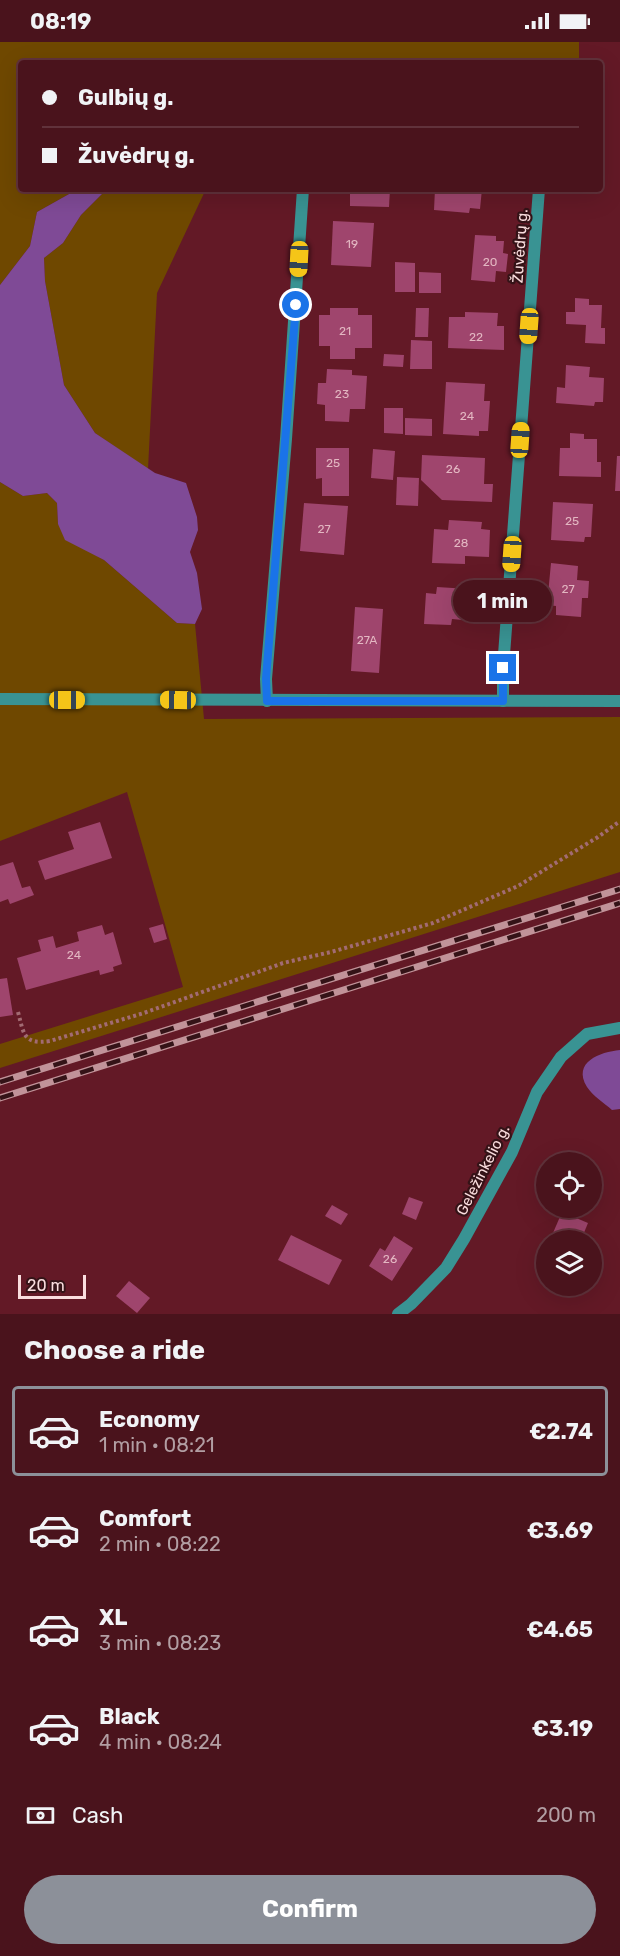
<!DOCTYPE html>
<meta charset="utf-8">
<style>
:root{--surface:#4a131c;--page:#542029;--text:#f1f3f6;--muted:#b29ea3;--line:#61323b;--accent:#8c9099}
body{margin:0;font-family:Rubik,sans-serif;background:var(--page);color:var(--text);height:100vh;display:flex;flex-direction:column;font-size:22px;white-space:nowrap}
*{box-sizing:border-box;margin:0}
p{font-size:20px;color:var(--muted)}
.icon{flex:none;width:33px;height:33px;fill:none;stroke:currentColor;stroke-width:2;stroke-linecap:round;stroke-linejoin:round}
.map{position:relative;height:1272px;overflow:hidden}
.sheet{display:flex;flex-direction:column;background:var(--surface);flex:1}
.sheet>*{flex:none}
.hud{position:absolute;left:18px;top:18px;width:585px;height:132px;border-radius:6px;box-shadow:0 6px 24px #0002,0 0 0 2px var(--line);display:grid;align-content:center;height:132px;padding:0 24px;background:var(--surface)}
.tools{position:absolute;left:536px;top:1110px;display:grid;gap:12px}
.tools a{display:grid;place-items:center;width:66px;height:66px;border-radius:50%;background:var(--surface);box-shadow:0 6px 24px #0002,0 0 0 2px var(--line);font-size:30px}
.scale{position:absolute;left:18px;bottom:15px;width:68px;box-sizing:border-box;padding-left:6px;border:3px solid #faddde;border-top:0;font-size:16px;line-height:21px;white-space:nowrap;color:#faddde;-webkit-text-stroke:4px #341317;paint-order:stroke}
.end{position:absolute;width:27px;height:27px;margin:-14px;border:8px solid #1a73e8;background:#fff;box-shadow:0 0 0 3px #fff}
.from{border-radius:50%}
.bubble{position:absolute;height:42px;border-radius:21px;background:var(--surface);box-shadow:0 6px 24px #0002,0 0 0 2px var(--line);font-size:20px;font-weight:700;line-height:42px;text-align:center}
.car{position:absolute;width:18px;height:36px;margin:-18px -9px;border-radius:8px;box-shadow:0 0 4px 2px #0007;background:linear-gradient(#f5c518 24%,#345 0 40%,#f5c518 0 76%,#345 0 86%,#f5c518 0)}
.hud b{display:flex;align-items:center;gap:21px;height:57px;font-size:22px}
.hud b+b{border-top:2px solid var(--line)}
.hud i{width:15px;height:15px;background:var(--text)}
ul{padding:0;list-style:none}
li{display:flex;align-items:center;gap:18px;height:90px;margin:0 12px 9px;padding:0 12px;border:3px solid transparent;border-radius:6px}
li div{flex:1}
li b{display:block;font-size:22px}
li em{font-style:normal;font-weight:700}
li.active{border-color:var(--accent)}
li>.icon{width:54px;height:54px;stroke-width:1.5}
h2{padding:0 24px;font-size:27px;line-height:72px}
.pay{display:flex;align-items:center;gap:15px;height:66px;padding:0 24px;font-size:22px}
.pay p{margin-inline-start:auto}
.action{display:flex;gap:12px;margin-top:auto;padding:12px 24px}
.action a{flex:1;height:69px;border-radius:36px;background:var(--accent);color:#fff;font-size:24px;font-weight:700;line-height:69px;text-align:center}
.status{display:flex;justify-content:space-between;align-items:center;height:42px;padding:0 30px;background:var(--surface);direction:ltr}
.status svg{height:16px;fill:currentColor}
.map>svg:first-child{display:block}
.green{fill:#6f4800}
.water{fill:#7f4a96}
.building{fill:#9f456d}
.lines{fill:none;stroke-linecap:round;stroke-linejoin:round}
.path{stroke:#a26b73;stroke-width:4;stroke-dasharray:3 3;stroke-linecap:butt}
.street{stroke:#399393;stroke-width:12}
.rail-casing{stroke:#c19399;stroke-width:7}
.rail{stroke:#341317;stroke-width:4.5;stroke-dasharray:14;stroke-linecap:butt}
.route{stroke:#1a73e8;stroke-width:8}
.labels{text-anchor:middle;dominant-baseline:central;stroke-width:4.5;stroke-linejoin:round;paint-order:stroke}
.number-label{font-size:12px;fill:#e3b7c2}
.street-label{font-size:15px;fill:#faddde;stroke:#341317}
</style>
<div class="status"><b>08:19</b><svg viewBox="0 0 49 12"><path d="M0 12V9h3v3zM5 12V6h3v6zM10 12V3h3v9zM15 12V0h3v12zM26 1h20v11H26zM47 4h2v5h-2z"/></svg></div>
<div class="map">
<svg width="620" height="1272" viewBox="0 0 620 1272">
<rect width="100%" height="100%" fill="#631926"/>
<g class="green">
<polygon points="0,0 579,0 579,21 21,21 21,147 78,147 37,170 30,204 0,243"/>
<polygon points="107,147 206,147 157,251 148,427 95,391 64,343 45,239 44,216 63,201 81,173"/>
<polygon points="0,440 23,454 47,451 57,461 58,482 90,510 104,518 177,581 195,582 204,677 620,675 620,830 0,1026 0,1002 183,945 127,750 0,799"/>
</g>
<g class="water">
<polygon points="78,147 107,147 81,173 63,201 44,216 45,239 64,343 95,391 155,431 186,441 197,475 198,488 190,510 197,531 202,567 195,582 177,581 104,518 65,498 58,482 57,461 47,451 23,454 0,440 0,243 30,204 37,170"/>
<path d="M 620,1008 L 620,1067 L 612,1068 C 604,1061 593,1054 587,1045 C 572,1020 600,1010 620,1008 Z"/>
</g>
<g class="building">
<polygon points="350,147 390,147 389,165 350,164"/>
<polygon points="435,147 482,147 480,167 470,166 469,171 434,168"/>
<polygon points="333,179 374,181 371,225 331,223"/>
<polygon points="475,193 496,194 496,199 504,199 503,211 508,212 506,230 496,229 495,240 471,238"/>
<polygon points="395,220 415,221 415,250 395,250"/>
<polygon points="419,230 441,231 441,251 419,251"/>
<polygon points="575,256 589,257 589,263 602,263 601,286 605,286 605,302 585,301 586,283 566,282 566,270 575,270"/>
<polygon points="330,266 358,266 358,273 372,273 372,306 355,306 355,317 330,317 330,304 319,304 319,273 330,273"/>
<polygon points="416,266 429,266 428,295 415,295"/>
<polygon points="465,270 498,271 497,284 504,284 504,308 448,306 449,275 465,275"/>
<polygon points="411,298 432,299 432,327 410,327"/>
<polygon points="384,312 404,313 403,325 383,324"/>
<polygon points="566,323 590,325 589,335 604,336 603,360 595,360 594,364 556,361 557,345 565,346"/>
<polygon points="327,327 352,328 352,333 367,334 365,367 350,367 349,380 325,379 325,363 317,362 318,341 326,341"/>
<polygon points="446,340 485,342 484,359 490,359 488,389 479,389 479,394 443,392"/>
<polygon points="384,366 403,366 403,392 384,391"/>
<polygon points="405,376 432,377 432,394 405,393"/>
<polygon points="570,391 584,392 584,397 597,397 597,420 601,420 601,435 559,434 560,406 570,406"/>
<polygon points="316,406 349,406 349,454 322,454 322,436 316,437"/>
<polygon points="373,407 395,409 393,438 371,436"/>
<polygon points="422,413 485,416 484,442 493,442 492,460 442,458 421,438"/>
<polygon points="617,414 620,414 620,449 615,449"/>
<polygon points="397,435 419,436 418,464 396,463"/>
<polygon points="553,460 593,462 591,495 585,495 584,500 551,498"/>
<polygon points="304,461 348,464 344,513 300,509"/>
<polygon points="449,478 482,480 481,487 490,488 489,515 465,514 465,522 432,521 434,487 448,488"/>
<polygon points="551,521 578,524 577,538 589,539 588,556 582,556 581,575 556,573 556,564 547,563"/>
<polygon points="437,545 469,547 469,553 475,554 473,579 452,577 451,583 424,582 426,551 436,552"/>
<polygon points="355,565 383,567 379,631 351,629"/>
<polygon points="100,780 112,816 45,838 38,819 74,807 68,790"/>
<polygon points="13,820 22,846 30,844 34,853 10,862 8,857 0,860 0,824"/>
<polygon points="163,882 167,897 154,901 149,886"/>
<polygon points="102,883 105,893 113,890 122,922 113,925 114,929 100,933 99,928 26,948 17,916 41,909 38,898 53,894 56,906 79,899 77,890"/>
<polygon points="7,936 13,973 0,975 0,937"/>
<polygon points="409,1155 423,1160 416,1178 402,1172"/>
<polygon points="332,1163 348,1172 341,1183 325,1174"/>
<polygon points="562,1170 588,1181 581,1198 550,1198"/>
<polygon points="291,1193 342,1218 329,1243 278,1218"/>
<polygon points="394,1194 413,1206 392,1239 369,1224 380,1206 385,1209"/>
<polygon points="129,1239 150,1256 137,1271 116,1254"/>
</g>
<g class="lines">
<path class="path" d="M 18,970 C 24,992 23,1003 50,999 L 144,971 L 283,921 L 331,910 L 433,881 L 518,844 L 598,795 L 620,779"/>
<g class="street">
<polyline points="0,657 620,659"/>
<polyline points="267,659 266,637 286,397 303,147"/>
<polyline points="503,659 503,626 539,147"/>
<polyline points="398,1272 411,1262 446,1226 464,1197 512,1110 537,1050 561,1015 587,992 620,986"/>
</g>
<defs>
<g id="rail">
<polyline points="0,1040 620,847"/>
<polyline points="0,1056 620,861"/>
</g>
</defs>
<use href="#rail" class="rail-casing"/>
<use href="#rail" class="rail"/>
</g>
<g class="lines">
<polyline class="route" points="296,263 266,637 267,659 503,659 503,626"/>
</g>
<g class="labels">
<g class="number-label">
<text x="352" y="202">19</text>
<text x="490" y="220">20</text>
<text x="345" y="289">21</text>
<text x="476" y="295">22</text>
<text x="342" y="352">23</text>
<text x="467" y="374">24</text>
<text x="333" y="421">25</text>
<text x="453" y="427">26</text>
<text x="572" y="479">25</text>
<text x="324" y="487">27</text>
<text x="461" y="501">28</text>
<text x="568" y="547">27</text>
<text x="367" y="598">27A</text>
<text x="74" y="913">24</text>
<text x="390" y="1217">26</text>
</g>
<g class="street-label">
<text transform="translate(520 204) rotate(-86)">Žuvėdrų g.</text>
<text transform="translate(483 1128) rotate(-63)">Geležinkelio g.</text>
</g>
</g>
</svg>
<div class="tools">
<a><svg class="icon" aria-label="locate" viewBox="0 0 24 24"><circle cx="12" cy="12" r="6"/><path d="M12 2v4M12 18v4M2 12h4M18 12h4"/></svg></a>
<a><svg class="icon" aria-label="layers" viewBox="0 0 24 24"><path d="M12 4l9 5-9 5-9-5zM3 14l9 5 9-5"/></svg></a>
</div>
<div class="scale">20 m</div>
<i class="end from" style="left:296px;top:263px"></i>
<i class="end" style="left:503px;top:626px"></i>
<div class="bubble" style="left:453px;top:538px;width:99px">1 min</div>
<i class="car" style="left:299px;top:217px;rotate:183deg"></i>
<i class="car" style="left:529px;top:284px;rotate:184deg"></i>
<i class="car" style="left:520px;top:398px;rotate:4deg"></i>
<i class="car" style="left:512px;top:512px;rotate:184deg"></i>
<i class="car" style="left:67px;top:658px;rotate:90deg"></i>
<i class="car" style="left:178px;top:658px;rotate:271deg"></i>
<div class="hud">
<b><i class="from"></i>Gulbių g.</b>
<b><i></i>Žuvėdrų g.</b>
</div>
</div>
<section class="sheet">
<h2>Choose a ride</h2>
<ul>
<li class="active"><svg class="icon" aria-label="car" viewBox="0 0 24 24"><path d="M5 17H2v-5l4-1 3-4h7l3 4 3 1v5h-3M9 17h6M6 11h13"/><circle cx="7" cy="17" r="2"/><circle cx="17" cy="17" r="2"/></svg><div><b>Economy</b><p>1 min · 08:21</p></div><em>€2.74</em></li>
<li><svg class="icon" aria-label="car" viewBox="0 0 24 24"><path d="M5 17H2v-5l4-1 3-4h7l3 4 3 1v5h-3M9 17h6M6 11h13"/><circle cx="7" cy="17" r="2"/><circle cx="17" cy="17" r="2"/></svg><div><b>Comfort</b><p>2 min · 08:22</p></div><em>€3.69</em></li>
<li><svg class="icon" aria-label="car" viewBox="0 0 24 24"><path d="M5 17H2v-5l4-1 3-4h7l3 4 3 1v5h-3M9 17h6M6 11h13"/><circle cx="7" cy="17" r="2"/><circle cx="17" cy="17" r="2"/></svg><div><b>XL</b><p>3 min · 08:23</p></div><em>€4.65</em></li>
<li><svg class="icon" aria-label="car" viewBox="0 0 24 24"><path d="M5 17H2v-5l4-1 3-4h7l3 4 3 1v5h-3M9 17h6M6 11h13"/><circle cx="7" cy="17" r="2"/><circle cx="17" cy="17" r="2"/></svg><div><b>Black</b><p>4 min · 08:24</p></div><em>€3.19</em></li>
</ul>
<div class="pay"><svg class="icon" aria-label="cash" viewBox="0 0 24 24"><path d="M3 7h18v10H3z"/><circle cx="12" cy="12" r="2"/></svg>Cash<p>200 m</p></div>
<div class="action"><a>Confirm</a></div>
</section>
